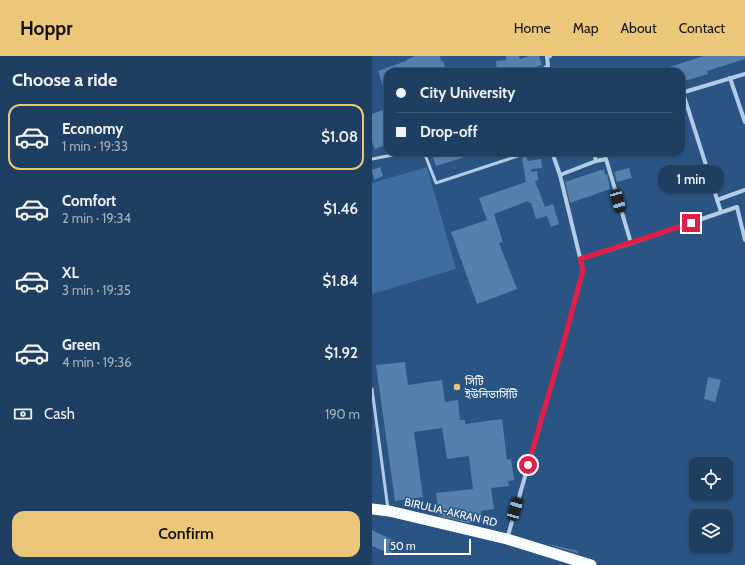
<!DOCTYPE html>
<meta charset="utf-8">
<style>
:root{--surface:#1f3f62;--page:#274668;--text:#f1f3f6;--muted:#a1afbe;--line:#3c5877;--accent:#edc779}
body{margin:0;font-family:Cabin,"Noto Sans Bengali",sans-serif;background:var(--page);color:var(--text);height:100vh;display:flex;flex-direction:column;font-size:15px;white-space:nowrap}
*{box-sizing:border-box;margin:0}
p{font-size:13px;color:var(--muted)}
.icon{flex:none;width:22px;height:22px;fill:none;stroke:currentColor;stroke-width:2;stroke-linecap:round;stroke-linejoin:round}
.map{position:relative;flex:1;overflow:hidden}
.panel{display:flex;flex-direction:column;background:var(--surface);width:372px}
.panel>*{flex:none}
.guide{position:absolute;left:12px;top:12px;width:301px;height:88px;border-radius:12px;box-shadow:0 1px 3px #0004,0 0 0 1px var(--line);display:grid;align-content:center;height:88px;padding:0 12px;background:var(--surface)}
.tools{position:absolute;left:317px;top:401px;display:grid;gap:8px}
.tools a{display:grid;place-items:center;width:44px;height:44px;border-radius:8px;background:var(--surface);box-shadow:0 1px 3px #0004,0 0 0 1px var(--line);font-size:20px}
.scale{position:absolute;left:12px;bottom:10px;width:87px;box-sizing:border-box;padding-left:4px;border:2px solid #fff;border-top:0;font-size:11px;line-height:14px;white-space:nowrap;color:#fff;-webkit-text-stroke:3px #295483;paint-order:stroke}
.end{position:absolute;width:18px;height:18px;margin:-9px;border:5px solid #e11d48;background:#fff;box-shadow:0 0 0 2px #fff}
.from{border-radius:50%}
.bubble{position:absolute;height:28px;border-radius:12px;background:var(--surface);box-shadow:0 1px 3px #0004,0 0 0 1px var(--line);font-size:13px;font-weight:600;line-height:28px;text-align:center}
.car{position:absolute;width:12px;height:24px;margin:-12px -6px;border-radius:5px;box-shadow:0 0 3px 1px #0007;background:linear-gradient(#222 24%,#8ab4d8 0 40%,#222 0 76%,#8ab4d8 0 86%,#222 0)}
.guide b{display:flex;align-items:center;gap:14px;height:38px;font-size:15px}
.guide b+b{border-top:1px solid var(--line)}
.guide i{width:10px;height:10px;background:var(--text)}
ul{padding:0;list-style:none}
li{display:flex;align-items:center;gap:12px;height:66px;margin:0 8px 6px;padding:0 4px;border:2px solid transparent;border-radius:12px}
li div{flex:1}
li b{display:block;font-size:15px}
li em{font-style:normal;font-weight:600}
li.selected{border-color:var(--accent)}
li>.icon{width:36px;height:36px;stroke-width:1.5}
h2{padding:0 12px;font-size:18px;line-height:48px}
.pay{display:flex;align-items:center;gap:10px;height:44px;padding:0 12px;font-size:15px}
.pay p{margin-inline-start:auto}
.cta{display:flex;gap:8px;margin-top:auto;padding:8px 12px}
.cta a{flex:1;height:46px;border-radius:12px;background:var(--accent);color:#111;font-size:16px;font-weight:600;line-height:46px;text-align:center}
header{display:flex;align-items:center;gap:24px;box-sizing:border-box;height:56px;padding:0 20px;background:var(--accent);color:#111}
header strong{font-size:19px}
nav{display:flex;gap:22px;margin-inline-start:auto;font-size:14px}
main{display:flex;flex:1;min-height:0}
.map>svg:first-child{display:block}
.green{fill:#3e6e9f}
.building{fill:#5680ac}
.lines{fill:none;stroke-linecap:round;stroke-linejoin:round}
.service{stroke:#b2cce6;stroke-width:3}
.minor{stroke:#b2cce6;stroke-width:4}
.trunk{stroke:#f9fcfe;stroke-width:11}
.route{stroke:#e11d48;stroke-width:5}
.poi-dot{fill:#edc779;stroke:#295483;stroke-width:1.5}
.labels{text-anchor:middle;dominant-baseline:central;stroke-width:3;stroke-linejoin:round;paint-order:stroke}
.poi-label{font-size:11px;fill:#fff;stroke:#295483;text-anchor:start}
.street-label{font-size:11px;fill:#fff;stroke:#295483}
</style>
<header>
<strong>Hoppr</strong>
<nav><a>Home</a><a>Map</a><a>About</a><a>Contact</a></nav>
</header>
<main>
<section class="panel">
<h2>Choose a ride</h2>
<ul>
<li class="selected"><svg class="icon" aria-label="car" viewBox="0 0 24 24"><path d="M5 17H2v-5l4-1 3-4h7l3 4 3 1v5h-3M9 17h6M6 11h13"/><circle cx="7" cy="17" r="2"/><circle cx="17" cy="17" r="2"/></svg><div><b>Economy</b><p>1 min · 19:33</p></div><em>$1.08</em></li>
<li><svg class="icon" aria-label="car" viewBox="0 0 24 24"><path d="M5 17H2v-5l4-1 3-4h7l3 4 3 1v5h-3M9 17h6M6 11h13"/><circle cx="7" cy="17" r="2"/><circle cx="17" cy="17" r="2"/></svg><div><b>Comfort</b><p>2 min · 19:34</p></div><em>$1.46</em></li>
<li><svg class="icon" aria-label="car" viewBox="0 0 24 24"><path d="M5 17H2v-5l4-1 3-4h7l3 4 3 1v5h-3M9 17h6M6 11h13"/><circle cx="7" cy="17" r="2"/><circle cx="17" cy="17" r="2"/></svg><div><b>XL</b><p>3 min · 19:35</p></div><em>$1.84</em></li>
<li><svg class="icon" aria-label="car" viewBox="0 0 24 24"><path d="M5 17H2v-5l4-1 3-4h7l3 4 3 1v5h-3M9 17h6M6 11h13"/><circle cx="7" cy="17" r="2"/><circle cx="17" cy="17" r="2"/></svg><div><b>Green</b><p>4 min · 19:36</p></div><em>$1.92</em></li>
</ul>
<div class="pay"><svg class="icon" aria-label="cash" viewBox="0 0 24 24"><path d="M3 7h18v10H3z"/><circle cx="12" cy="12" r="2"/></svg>Cash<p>190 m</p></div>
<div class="cta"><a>Confirm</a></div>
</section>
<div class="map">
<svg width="373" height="509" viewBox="0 0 373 509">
<rect width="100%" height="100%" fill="#295483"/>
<polygon class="green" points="55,111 84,213 0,238 0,127"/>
<g class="building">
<polygon points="43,0 68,0 69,6 71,5 75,16 16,16 16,41 15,41 6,15 34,5 34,4"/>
<polygon points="134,0 147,0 148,3 157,0 167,0 170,9 150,16 125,16 124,5 134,4"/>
<polygon points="332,0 373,0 373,3 335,15 336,18 309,26 309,16 288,16 288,14"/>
<polygon points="16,52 16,88 3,93 0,86 0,58"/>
<polygon points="59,96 101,96 102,98 64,110"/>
<polygon points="154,100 156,106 156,105 169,103 170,112 159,113 160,116 165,115 166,124 163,125 173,151 181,148 187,168 179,171 175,160 164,163 159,147 157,147 156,145 122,158 131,186 127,187 145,233 105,248 79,176 115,164 107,142 154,126 150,102"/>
<polygon points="8,111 11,120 2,124 0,114"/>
<polygon points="257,112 260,122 245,126 242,116"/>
<polygon points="232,113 233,119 235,118 238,133 198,147 193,126"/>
<polygon points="33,306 36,329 70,324 73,346 86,344 88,364 93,364 93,368 130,363 135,404 139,403 142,424 136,425 137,430 119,432 122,453 109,455 111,465 96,467 67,460 64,437 101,433 97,400 75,403 70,372 42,376 51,441 23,445 4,309"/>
<polygon points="336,321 349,324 343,346 332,343"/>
<polygon points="0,474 24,486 19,498 0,490"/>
<polygon points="180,489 206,495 205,497 180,490"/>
</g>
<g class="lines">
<g class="service">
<polyline points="52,96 64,127 158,96"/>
<polyline points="0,103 36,96"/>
<polyline points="0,333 16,453"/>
</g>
<g class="minor">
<polyline points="167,16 176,10 175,1 178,0"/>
<polyline points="358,22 373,66"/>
<polyline points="309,37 373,18"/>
<polyline points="311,37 349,156"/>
<polyline points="222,96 224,105"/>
<polyline points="188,119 224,105 234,103 259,187 208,203"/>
<polyline points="345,144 373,134"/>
<polyline points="259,187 365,151 373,184"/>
<polyline points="135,483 192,285 211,214 188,119 180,96"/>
</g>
<polyline class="trunk" points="0,453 17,455 135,483 219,509"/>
</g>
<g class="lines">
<polyline class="route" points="156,409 192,285 211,214 208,203 319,167"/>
</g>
<circle class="poi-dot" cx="85" cy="331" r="4"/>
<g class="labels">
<g class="poi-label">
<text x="93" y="325">সিটি<tspan x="93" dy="13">ইউনিভার্সিটি</tspan></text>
</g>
<g class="street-label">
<text transform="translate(79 456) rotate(13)">BIRULIA-AKRAN RD</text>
</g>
</g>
</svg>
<div class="tools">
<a><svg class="icon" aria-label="locate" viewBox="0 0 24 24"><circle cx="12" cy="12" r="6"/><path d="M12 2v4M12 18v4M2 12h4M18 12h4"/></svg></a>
<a><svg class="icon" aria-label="layers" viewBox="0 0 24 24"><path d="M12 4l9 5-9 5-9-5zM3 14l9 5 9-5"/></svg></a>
</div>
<div class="scale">50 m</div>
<i class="end from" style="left:156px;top:409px"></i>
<i class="end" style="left:319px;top:167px"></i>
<div class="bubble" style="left:286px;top:109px;width:66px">1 min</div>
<i class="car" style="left:246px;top:145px;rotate:164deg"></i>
<i class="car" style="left:143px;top:453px;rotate:16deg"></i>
<div class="guide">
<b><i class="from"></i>City University</b>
<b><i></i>Drop-off</b>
</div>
</div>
</main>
